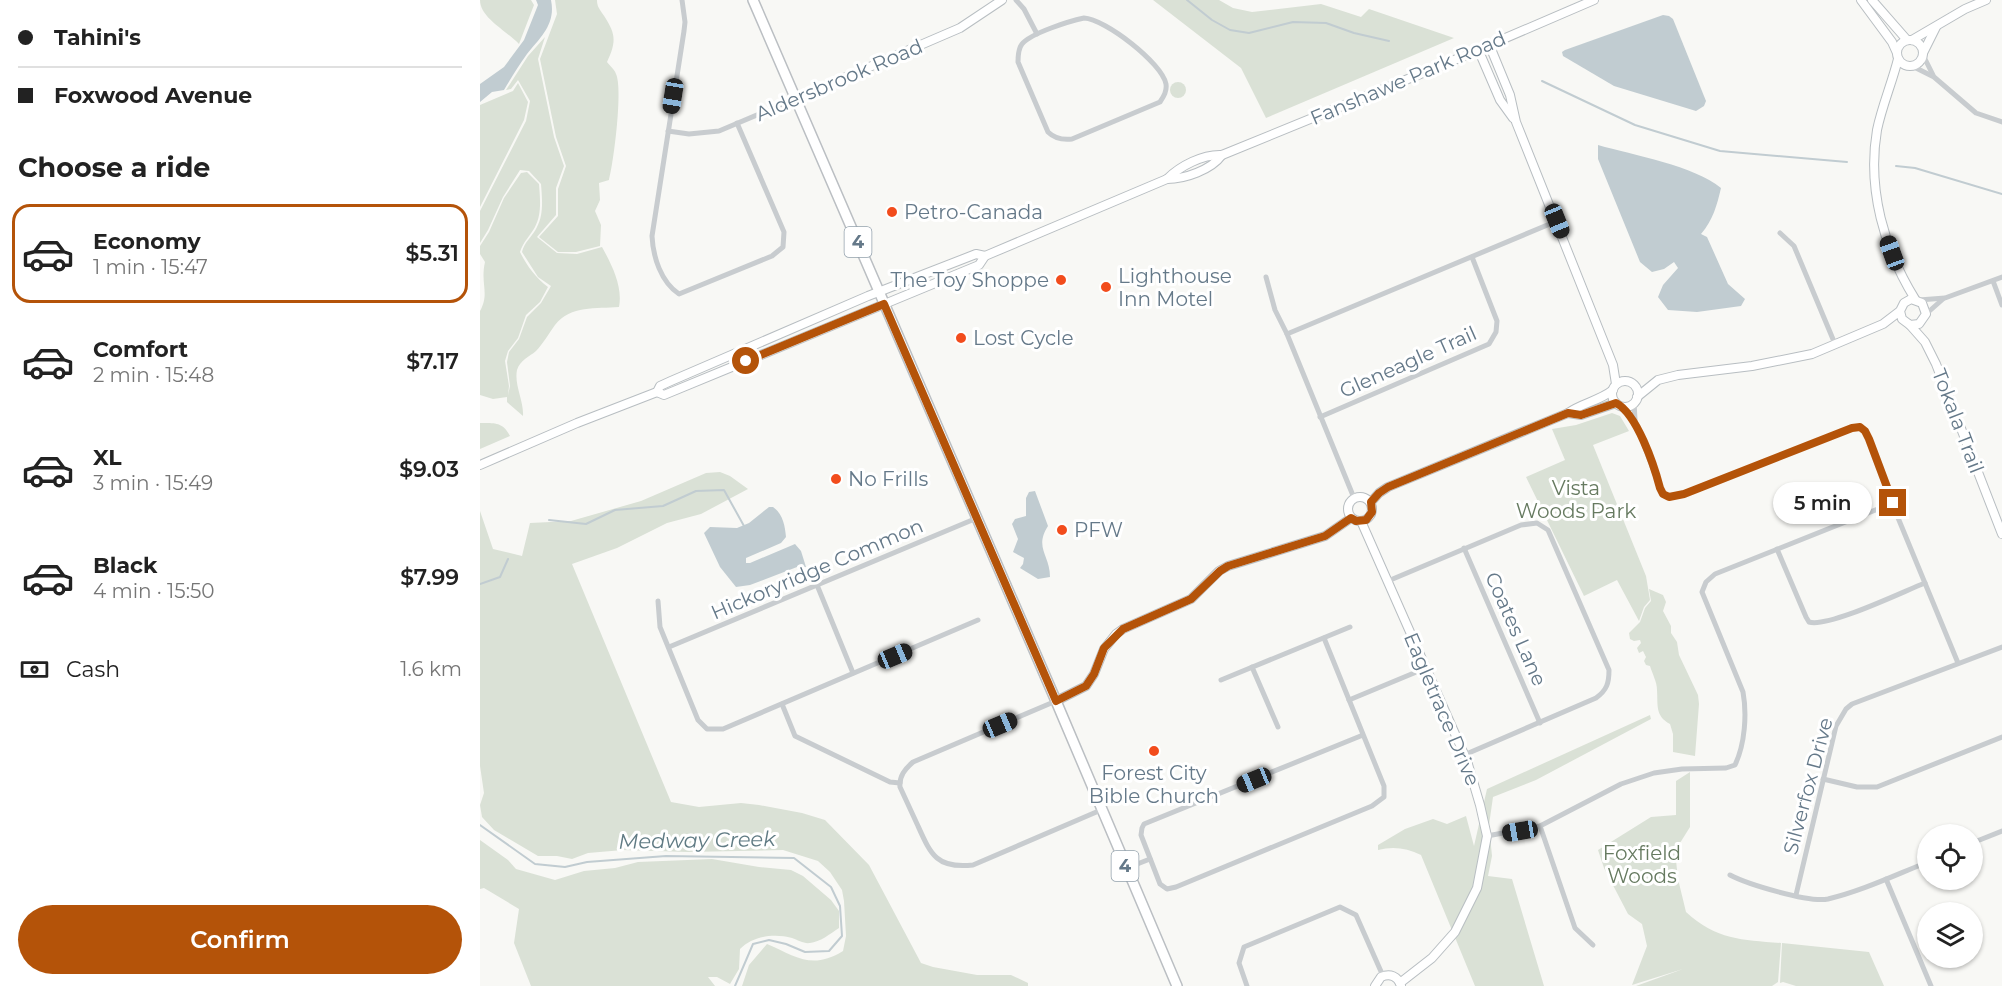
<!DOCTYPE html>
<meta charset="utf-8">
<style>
:root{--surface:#fff;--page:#f6f6f6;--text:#222;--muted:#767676;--line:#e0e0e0;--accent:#b45309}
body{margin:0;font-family:Montserrat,sans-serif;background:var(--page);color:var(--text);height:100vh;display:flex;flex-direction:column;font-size:22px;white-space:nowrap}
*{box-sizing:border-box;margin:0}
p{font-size:20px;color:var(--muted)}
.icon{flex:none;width:33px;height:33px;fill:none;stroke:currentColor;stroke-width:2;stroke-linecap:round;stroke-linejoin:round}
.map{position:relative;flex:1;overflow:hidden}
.sheet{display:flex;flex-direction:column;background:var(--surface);width:480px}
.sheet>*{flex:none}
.hud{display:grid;align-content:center;height:132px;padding:0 18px;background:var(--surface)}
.controls{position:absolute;left:1437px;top:824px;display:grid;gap:12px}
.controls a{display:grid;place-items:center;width:66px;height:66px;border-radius:50%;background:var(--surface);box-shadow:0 2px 4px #0004;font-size:30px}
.end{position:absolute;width:27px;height:27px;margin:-14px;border:8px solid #b45309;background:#fff;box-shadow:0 0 0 3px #fff}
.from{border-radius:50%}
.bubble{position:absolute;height:42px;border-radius:21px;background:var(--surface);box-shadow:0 2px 4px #0004;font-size:20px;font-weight:600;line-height:42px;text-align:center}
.car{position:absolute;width:18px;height:36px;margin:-18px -9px;border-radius:8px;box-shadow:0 0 4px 2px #0007;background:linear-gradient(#222 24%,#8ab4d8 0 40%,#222 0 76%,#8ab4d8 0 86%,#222 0)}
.hud b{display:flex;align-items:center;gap:21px;height:57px;font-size:22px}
.hud b+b{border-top:2px solid var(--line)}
.hud i{width:15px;height:15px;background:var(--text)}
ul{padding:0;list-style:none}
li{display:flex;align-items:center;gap:18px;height:99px;margin:0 12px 9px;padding:0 6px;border:3px solid transparent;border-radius:18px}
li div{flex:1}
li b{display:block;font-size:22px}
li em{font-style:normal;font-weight:600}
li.active{border-color:var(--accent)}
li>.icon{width:54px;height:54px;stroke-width:1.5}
h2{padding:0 18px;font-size:27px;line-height:72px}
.pay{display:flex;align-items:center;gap:15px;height:66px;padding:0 18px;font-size:22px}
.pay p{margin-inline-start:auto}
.cta{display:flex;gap:12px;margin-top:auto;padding:12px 18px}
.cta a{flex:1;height:69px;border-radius:36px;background:var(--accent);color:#fff;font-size:24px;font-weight:600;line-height:69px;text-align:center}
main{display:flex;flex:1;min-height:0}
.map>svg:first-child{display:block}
.green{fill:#dae1d6}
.water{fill:#c1ccd1}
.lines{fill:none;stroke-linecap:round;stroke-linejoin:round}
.stream{stroke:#c1ccd1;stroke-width:2}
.secondary-casing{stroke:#b8bec2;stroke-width:10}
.primary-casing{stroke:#bbbfc3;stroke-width:12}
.street{stroke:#c8cccf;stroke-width:5}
.secondary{stroke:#fff;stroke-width:8}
.primary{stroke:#fff;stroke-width:9}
.route{stroke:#b45309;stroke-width:8}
.poi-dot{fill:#f24c1c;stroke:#fff;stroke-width:2}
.labels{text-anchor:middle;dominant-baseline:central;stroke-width:6;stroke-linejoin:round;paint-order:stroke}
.shield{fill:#fff;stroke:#93a1ac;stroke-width:1.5}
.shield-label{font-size:18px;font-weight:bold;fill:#657989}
.street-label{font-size:20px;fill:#657989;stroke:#fff}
.poi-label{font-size:20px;fill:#657989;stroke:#fff;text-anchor:start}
.park-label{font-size:20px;fill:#667a60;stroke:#fff}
.water-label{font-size:21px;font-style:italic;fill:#607b84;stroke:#fff}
</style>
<main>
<section class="sheet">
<div class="hud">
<b><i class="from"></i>Tahini's</b>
<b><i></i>Foxwood Avenue</b>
</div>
<h2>Choose a ride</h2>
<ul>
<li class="active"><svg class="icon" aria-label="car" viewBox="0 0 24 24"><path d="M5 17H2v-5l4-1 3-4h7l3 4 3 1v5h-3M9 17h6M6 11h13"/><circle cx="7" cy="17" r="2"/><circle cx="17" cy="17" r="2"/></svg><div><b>Economy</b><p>1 min · 15:47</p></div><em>$5.31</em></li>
<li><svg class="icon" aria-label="car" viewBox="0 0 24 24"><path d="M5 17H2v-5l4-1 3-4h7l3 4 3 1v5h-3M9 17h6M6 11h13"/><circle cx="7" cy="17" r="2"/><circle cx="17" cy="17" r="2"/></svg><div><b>Comfort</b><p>2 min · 15:48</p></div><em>$7.17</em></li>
<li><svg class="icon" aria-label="car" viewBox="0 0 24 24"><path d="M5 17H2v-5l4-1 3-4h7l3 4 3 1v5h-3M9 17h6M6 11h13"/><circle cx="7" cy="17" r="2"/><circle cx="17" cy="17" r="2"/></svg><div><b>XL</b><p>3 min · 15:49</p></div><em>$9.03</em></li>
<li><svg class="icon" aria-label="car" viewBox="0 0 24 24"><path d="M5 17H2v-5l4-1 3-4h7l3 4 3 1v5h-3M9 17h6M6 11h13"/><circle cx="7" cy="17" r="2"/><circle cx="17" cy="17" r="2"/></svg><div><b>Black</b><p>4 min · 15:50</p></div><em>$7.99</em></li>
</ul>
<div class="pay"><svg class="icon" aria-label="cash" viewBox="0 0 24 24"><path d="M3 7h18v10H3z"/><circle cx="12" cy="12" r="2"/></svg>Cash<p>1.6 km</p></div>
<div class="cta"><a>Confirm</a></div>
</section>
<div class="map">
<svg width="1522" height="986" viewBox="0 0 1522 986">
<rect width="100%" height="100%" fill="#f8f8f5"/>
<g class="green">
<path d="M 0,0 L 51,0 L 54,5 L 39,44 C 27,31 0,18 0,0 Z"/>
<path d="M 75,0 L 117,0 C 117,6 119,8 122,13 C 136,33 137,41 127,62 C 130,66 135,70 136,74 C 143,89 134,161 129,180 L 119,183 L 120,200 L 115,211 L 121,225 L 120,246 L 96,252 L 78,252 L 59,237 L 78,216 L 78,189 L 86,166 L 76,137 L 60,59 L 77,14 Z"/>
<polygon points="673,0 739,0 753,8 772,12 841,4 881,17 889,9 974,38 786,118 761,68"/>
<path d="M 65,37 L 58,59 L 74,137 L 84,166 L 76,188 L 76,215 L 57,237 L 77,253 L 97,254 L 122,247 C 132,265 143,287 139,307 C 116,309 91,305 75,325 C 69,333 63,344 56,351 C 49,357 40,360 37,370 C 34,385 44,401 43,416 L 27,402 L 27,397 L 13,399 L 0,395 L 0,311 C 10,293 0,284 5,262 L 0,254 L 0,246 L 9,232 L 24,198 L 41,173 L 47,172 L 59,184 C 60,198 62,214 55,227 C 50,236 43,242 40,252 C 47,266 55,277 68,287 L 60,302 L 46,315 L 38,338 L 28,351 L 25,361 L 29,386 L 28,395 L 30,386 L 27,362 L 29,352 L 39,339 L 47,317 L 61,303 L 71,286 L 58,277 L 42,252 C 44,242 53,236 57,227 C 64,214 62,198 61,184 L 49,171 L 40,170 L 23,197 L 8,230 L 0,243 L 0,211 L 46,121 L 50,101 L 38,80 L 31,89 L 26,90 L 48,56 Z"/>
<circle cx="698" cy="90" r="8"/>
<polygon points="38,83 48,102 44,120 0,207 0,105 33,91"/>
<polygon points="1132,413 1140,416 1149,431 1113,445 1166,576 1170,600 1164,607 1159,621 1137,580 1104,596 1046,477 1085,460 1072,429 1096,425"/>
<path d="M 0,423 C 15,423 23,422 30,436 L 0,449 Z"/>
<path d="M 240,472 L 250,476 L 268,489 L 221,514 L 187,523 L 137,548 L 92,564 L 191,802 L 219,807 L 261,803 L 279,805 L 322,813 L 345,820 L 389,865 L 441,963 L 453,967 L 497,975 L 531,975 L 548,983 L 548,986 L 262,986 L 269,965 L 287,944 C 317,957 332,970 363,951 L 366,936 L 364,901 L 362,890 L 350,872 L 338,861 L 303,850 L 208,852 L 143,850 L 108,853 L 92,859 L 77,856 L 58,856 L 14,830 L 2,817 L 0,805 L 4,793 L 0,766 L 0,511 L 13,549 L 42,556 L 50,523 L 91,521 L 161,501 L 226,473 Z"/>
<path d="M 1169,589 L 1183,595 L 1186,602 L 1183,611 L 1191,626 L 1191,633 L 1197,642 L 1199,655 L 1218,695 L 1219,704 L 1215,756 L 1193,752 L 1193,734 L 1190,724 C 1175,716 1178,705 1177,690 C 1177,682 1172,673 1170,666 L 1166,665 L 1164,661 L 1166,657 L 1163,651 L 1159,653 L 1157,648 L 1161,643 L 1160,640 L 1154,641 L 1150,639 L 1149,633 L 1160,622 L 1165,608 L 1171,601 Z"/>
<path d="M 1170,715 L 1171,719 L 1056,780 L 1013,797 L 1009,825 L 1012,856 L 1008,876 L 1032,879 L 1064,986 L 995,986 L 941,855 C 927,848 913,846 898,850 L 898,845 L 925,829 L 953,819 L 967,824 L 986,816 L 994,846 L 1007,789 Z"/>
<path d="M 1210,772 L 1210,827 L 1195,851 L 1198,879 L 1206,912 C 1237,940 1262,940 1301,943 L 1298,982 L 1292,986 L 1156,986 L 1203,969 L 1152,985 L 1167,946 L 1162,924 L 1148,914 L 1124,868 L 1118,850 L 1171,817 L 1196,815 L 1196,781 Z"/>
<path d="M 0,840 L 28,860 L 36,869 L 75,880 L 104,871 L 135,868 L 158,862 L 232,859 L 279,867 L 311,870 L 323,876 L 351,900 L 359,911 L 359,928 C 350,934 340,942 330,943 C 324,944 318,940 312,938 C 294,933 273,936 260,949 L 259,969 L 250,984 L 237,977 L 228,977 L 235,986 L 51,986 L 34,943 L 39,909 L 4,888 L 0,889 Z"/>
<polygon points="1302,943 1389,952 1404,986 1316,986 1303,982 1300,983"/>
</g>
<g class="water">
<path d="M 56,0 L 71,0 C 76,24 61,37 47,54 C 39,65 31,78 24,90 L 12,92 L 0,102 L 0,84 L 24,67 L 44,40 L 58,5 Z"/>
<polygon points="1183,15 1189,16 1193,19 1226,101 1224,106 1216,111 1134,86 1083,56 1082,52 1085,50"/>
<path d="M 1118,145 C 1153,155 1215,166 1241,188 C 1237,205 1233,220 1221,234 L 1227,237 L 1248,284 L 1265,299 L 1261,306 L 1217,312 L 1188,310 L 1178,297 L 1183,285 L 1198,268 L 1194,262 L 1184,269 L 1172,272 L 1160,262 L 1118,159 Z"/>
<path d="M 555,491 L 568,526 C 554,548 570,555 570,577 L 558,579 L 540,568 L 543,564 L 544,558 L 533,552 L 538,539 L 532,524 L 535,519 L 546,516 L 546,498 L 549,492 Z"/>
<path d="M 289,507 L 293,507 C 303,514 305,526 306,537 L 301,543 L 266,558 L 266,563 L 270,563 L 315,544 L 321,551 L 326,567 L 317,567 L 270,585 L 256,587 L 240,567 L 224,533 L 230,527 L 257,528 L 269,523 Z"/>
</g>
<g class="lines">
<g class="stream">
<polyline points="707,0 732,20 750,30 769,33 813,22 846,23 874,33 909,41"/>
<polyline points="1062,81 1155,125 1240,151 1367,162"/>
<polyline points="1416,166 1435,168 1522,194"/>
<polyline points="69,520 106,524 135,510 183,506 216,491 244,490 264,526"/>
<polyline points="0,584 20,577 28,559"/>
<polyline points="0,825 55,864 85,867 107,862 186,856 314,858 351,887 360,906 362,936 349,951 325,952 306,944 289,940 273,944 255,986"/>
</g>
<defs>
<g id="secondary">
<polyline points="1381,0 1412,42 1417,53"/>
<polyline points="1392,0 1427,40"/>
<polyline points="1432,40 1485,9 1506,0"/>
<circle cx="1430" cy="53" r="13"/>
<polyline points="1009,44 1030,95 1036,122 1133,365 1136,384"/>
<polyline points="998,49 1020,100 1033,118"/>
<polyline points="1443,53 1456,27"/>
<path d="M 1418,59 C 1412,83 1402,106 1397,130 C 1387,189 1404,249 1435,299"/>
<polyline points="315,99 480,28 522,0"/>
<path d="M 687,179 C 705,179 731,170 742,155"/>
<polyline points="1430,325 1445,342 1456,364 1522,534"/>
<circle cx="1145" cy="394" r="13"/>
<path d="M 177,392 L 184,395 L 499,265 L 505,256 L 687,179 C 700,166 723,154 742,155 L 972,61 L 1114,0"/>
<polyline points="1157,397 1178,380 1198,375 1272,366 1332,354 1403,324 1420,311 1424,303 1431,299 1442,303 1446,314 1439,324 1430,325 1422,319 1420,311"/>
<polyline points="1088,413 1101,415 1136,403"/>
<polyline points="0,465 97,423 177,392 180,386 191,381 388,296 496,254 505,256"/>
<circle cx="880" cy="509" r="12"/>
<path d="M 891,502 L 899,493 L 908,487 L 1088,413 C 1102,403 1119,401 1133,390"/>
<polyline points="881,521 987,761 1000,805 1007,836 997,888 975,932 952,958 920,983"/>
<polyline points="576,701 606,686 614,674 624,649 636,634 643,629 711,599 739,571 748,566 845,536 871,518"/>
<path d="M 895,986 L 901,977 C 910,973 918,976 921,986"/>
</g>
<polyline id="primary" points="273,0 576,701 697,986"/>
</defs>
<use href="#secondary" class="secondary-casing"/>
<use href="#primary" class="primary-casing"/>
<g class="street">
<path d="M 202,0 L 205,22 L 204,31 L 172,236 C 173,257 181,282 199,294 L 292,256 L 303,247 L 304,232 L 257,123"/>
<polyline points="536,0 544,9 557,34"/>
<path d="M 604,18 C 625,19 682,63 686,84 C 687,91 684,96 680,102 L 592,139 C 583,140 575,139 568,132 L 538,62 C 538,56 538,49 542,44 C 551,33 590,21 604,18 Z"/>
<polyline points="1443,55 1453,75"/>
<polyline points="1432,66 1454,77 1496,113 1522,122"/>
<polyline points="188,131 209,134 239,131 315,99"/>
<polyline points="1300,233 1314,246 1355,344"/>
<polyline points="786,277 795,310 807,334"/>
<polyline points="1513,281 1522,305"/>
<polyline points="1439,300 1465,298 1522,277"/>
<polyline points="1446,314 1463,299"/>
<polyline points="1154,402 1155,420"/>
<polyline points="1143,406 1155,421 1180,488 1183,494 1189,497 1204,493 1372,428 1380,427 1385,431 1389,439 1409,496 1478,663"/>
<polyline points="840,417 1009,344 1016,332 1017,321 992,257"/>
<polyline points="874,498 807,334 1077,221"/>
<polyline points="984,548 1060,723"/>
<path d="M 1297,549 L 1326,617 L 1329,622 C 1348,628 1422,592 1445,583"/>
<path d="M 908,581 L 1041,525 L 1057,523 L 1068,530 L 1129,670 C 1129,683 1127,690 1116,698 L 984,755"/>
<polyline points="337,585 373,673"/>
<polyline points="178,601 180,627 218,720 227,729 243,729 498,620"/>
<polyline points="844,638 904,786 904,797 892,806 696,887 687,889 680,884 661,835 662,828 664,824 883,735"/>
<polyline points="189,647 497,518"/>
<polyline points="772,667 798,727"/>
<polyline points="741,680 870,627"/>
<polyline points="869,700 946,668"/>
<path d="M 576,701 L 433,762 C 425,769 419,776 420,787 C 426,800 432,813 438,826 C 451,855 457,869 493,865 L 621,810"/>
<polyline points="302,704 315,736 410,782 420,783"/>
<polyline points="1343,779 1377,787 1397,787 1522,737"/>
<polyline points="1060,826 1095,928 1113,945"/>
<path d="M 1007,836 L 1060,826 L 1141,784 L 1174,773 L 1202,769 L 1246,768 L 1255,765 C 1265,744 1267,714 1263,692 L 1222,592 L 1226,582 L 1235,574 L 1413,503"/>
<polyline points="1492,843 1522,831"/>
<polyline points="647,868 670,859"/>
<path d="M 1250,875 C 1267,884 1329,903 1348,899 C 1382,891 1415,875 1448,862"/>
<polyline points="1406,879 1451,986"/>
<polyline points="1316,895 1356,726 1366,709 1372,704 1522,647"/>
<polyline points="767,986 759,963 764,947 860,907 876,915 903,976"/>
</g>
<use href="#secondary" class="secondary"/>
<use href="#primary" class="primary"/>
</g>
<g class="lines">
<path class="route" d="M 266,361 L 404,304 L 576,701 L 606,686 L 614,674 L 624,648 L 643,629 L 711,599 L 740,571 L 748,566 L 845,536 L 871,518 L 876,521 L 886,520 L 892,512 L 891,502 L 899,493 L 908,487 L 1088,413 L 1101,415 L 1136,403 C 1157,414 1174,465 1180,488 L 1183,494 L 1189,497 L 1204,494 L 1372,428 L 1380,427 L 1385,431 L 1389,439 L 1413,503"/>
</g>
<g class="poi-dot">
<circle cx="412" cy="212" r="6"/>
<circle cx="581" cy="280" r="6"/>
<circle cx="626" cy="287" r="6"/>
<circle cx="481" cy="338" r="6"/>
<circle cx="356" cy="479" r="6"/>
<circle cx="582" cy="530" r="6"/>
<circle cx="674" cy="751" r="6"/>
</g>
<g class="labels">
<g class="shield">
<rect x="364.5" y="227" width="27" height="30" rx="4.5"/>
<rect x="631.5" y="851" width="27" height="30" rx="4.5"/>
</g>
<g class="shield-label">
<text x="378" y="242">4</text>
<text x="645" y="866">4</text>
</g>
<g class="street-label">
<text transform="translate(928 78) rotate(-23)">Fanshawe Park Road</text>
<text transform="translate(359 80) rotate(-23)">Aldersbrook Road</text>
<text transform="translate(928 362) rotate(-24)">Gleneagle Trail</text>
<text transform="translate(1478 421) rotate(69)">Tokala Trail</text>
<text transform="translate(337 569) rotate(-23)">Hickoryridge Common</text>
<text transform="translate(1036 629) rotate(66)">Coates Lane</text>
<text transform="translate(962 709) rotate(67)">Eagletrace Drive</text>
<text transform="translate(1328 786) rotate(-75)">Silverfox Drive</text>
</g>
<g class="poi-label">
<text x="424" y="212">Petro-Canada</text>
<text x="638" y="276">Lighthouse<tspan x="638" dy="23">Inn Motel</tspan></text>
<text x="569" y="280" text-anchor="end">The Toy Shoppe</text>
<text x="493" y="338">Lost Cycle</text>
<text x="368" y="479">No Frills</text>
<text x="594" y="530">PFW</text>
<text x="674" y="773" text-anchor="middle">Forest City<tspan x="674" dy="23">Bible Church</tspan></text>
</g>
<g class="park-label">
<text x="1096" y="488">Vista<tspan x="1096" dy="23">Woods Park</tspan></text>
<text x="1162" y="853">Foxfield<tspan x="1162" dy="23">Woods</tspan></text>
</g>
<g class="water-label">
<text transform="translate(217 840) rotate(-1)">Medway Creek</text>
</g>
</g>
</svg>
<div class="controls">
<a><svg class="icon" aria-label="locate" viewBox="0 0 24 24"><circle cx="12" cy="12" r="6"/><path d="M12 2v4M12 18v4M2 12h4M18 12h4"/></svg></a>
<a><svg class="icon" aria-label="layers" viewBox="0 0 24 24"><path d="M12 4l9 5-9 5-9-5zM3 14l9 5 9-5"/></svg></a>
</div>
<i class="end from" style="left:266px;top:361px"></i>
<i class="end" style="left:1413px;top:503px"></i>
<div class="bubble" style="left:1293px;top:482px;width:99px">5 min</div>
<i class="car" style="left:193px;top:96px;rotate:189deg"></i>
<i class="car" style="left:1077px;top:221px;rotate:158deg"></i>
<i class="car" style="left:1412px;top:253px;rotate:340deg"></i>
<i class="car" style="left:415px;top:656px;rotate:67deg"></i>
<i class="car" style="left:520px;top:725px;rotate:67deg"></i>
<i class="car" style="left:774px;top:780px;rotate:248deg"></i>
<i class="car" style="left:1040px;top:831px;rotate:261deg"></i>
</div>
</main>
